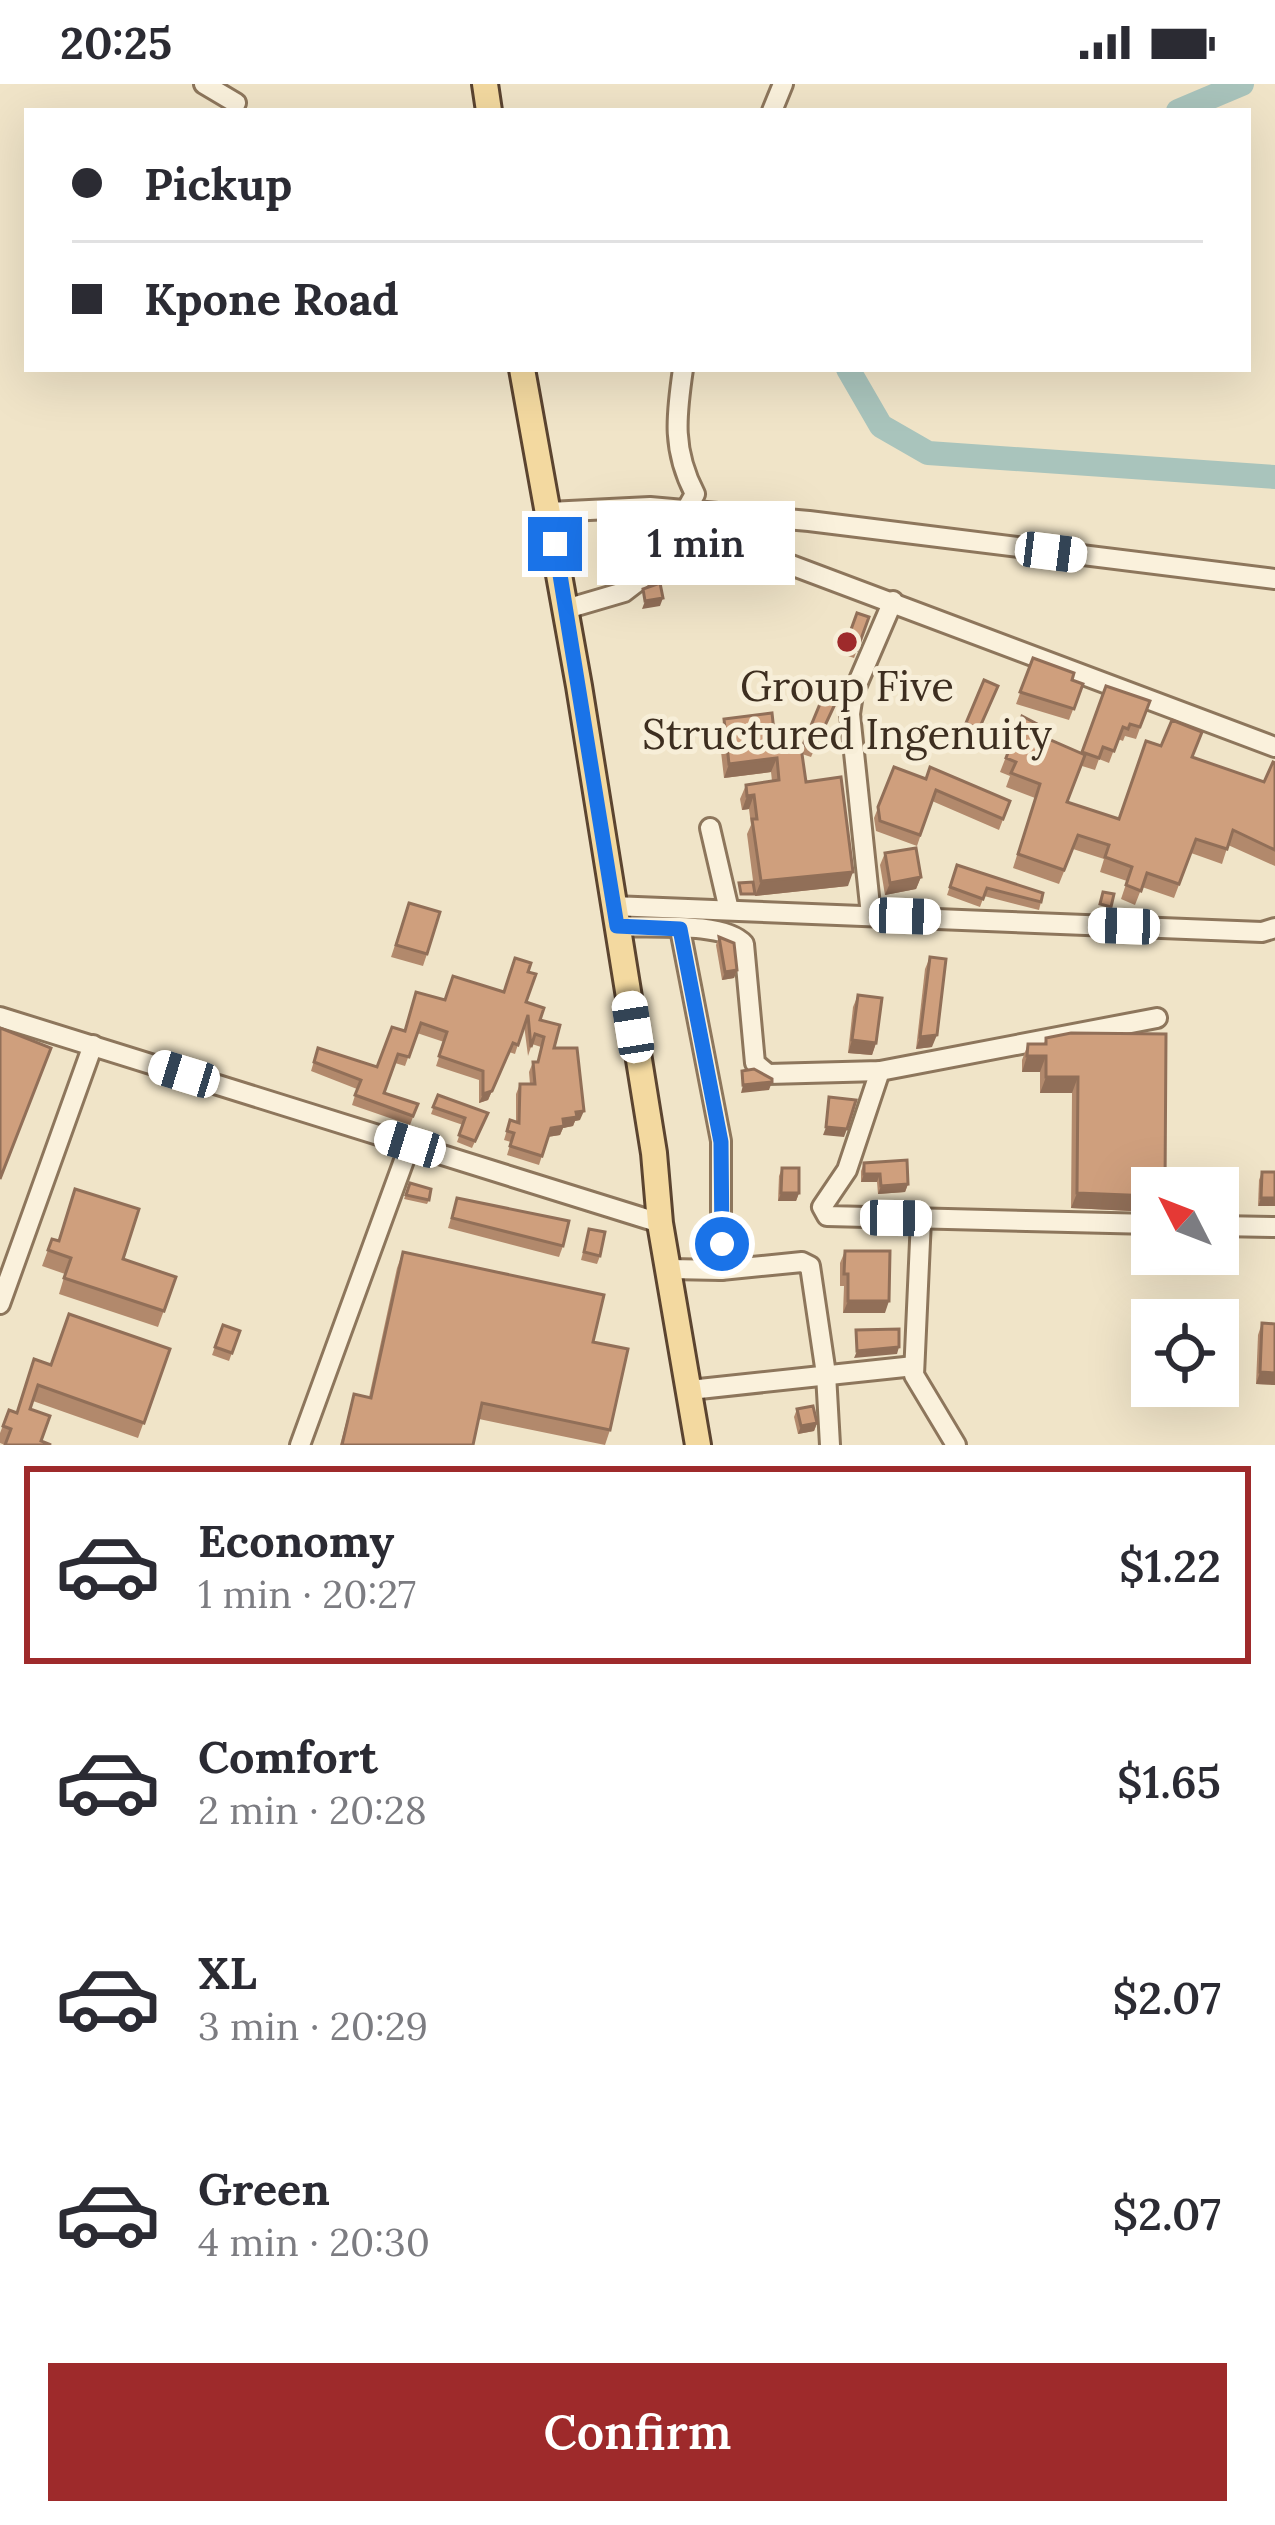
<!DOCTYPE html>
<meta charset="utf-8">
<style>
:root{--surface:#fff;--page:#f2f2f3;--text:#2b2b33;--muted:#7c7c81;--line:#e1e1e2;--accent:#9e2a2b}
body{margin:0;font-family:Lora,serif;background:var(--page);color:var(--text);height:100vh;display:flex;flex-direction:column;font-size:45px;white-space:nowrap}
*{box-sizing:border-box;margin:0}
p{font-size:39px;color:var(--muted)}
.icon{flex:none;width:66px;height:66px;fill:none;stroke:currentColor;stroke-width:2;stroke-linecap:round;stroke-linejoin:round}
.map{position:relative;height:1361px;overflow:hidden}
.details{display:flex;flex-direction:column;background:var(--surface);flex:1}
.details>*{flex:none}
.guide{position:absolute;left:24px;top:24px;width:1227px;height:264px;border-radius:0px;box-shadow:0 12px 48px #0002;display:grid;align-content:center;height:264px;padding:0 48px;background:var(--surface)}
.needle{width:78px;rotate:312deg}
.fabs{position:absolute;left:1131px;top:1083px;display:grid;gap:24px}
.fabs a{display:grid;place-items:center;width:108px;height:108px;border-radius:0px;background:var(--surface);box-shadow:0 12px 48px #0002;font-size:60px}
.end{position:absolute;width:54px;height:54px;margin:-27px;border:15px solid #1a73e8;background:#fff;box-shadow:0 0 0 6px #fff}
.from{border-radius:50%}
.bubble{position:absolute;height:84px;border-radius:0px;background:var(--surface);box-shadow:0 12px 48px #0002;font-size:39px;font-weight:600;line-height:84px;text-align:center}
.car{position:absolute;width:36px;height:72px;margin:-36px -18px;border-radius:15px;box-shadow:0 0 9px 3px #0007;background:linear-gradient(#fff 24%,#345 0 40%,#fff 0 76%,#345 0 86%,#fff 0)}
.guide b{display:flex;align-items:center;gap:42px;height:114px;font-size:45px}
.guide b+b{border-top:3px solid var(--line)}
.guide i{width:30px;height:30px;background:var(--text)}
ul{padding:21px 0 0;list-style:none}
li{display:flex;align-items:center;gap:36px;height:198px;margin:0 24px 18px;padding:0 24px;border:6px solid transparent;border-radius:0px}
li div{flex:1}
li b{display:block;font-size:45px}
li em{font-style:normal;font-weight:600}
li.on{border-color:var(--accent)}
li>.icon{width:108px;height:108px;stroke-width:1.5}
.primary-button{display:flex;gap:24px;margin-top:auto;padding:24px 48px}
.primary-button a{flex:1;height:138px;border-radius:0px;background:var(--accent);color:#fff;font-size:48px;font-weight:600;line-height:138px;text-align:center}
.status{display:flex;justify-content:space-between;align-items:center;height:84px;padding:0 60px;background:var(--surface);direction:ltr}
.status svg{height:33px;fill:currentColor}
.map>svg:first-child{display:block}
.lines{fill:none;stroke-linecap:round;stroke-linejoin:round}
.river{stroke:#a9c4bc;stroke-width:24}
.minor-casing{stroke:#8d765c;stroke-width:24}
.major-casing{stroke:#5b4430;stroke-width:30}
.minor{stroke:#faf1dc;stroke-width:18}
.major{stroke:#f3d9a0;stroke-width:24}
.wall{fill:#b2896c}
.shaded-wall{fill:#916f58}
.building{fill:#cf9f7d;stroke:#916f58;stroke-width:3}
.route{stroke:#1a73e8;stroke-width:15}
.poi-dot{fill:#9e2a2b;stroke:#f7eed8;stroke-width:4.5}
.labels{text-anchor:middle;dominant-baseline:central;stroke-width:10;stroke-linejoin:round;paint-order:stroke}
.poi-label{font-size:42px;fill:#3d2e20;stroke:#f7eed8}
</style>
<div class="status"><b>20:25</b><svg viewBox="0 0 49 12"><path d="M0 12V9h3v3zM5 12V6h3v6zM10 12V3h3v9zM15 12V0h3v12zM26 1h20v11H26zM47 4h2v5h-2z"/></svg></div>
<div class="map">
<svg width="1275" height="1361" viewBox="0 0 1275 1361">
<rect width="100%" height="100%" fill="#f0e4c8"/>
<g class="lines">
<g class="river">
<polyline points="1178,27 1242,0"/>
<polyline points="848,285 881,342 928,369 1275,393"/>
</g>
<defs>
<g id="minor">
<polyline points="204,0 236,19"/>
<polyline points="772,27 783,0"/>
<path d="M 683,285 C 676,333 672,366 695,410 L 686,426"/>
<polyline points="549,428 650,423 809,437 1275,495"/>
<polyline points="566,525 624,508 684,462 727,457 1275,663"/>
<polyline points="710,744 729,826"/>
<polyline points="612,822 1262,848 1275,844"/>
<polyline points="871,831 850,630 853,610 893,517"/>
<path d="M 617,842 C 648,844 724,837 744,860 L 755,979 L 768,990 L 880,987 L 1157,934"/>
<polyline points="680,845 721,1057 721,1186"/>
<polyline points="0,933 660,1139"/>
<polyline points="880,987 847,1086 822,1123 827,1132 1152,1140"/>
<polyline points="921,1135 914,1291 956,1361"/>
<polyline points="1218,1142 1275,1143"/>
<polyline points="670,1185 721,1186 802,1178 810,1182 826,1290 830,1361"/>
<polyline points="0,1220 93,961"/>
<polyline points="690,1306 914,1282"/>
<polyline points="300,1361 410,1060"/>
</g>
<g id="major">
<polyline points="485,0 489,27"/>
<polyline points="522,285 579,602 654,1069 660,1139 698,1361"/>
</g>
</defs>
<use href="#minor" class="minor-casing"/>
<use href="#major" class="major-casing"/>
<use href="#minor" class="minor"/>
<use href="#major" class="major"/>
</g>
<g class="wall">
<polygon points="857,529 869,533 854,574 842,570"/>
<polygon points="1033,574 1072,596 1083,600 1069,636 1016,620"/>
<polygon points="984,596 998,602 976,653 963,647"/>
<polygon points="822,615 835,620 811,673 802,670 806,698 848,802 755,812 747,750 751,741 749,725 742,726 740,715 746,701 772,697 771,688 724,694 719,650 724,635 776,666 802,666"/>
<polygon points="1150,617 1136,655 1125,652 1123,657 1118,655 1109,679 1099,675 1095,686 1082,682 1067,719 1118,735 1193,673 1264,698 1275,679 1275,782 1228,761 1222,780 1191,769 1174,814 1142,803 1135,821 1121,815 1127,797 1100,788 1104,775 1073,765 1059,800 1013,784 1035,714 1006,703 1010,692 1000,688 1022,632 1044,653 1082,669"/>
<polygon points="894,683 926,695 1010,717 999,746 932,717 917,762 876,747 874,734"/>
<polygon points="885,769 921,793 916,805 885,811 880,781"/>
<polygon points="957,781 1041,818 1039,826 984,812 980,823 947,811"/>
<polygon points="409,819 427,870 423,882 391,873"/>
<polygon points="719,853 737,886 734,894 722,896 716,861"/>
<polygon points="930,873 932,963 916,965 925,885"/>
<polygon points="528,888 526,918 540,936 554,964 580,1036 575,1037 573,1042 563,1044 560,1051 548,1053 539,1081 507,1071 511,1058 504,1056 510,1036 516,1038 516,1010 520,1000 530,1000 529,988 533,978 537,978 541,963 532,960 528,972 524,941 515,970 509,968 488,1016 479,1019 479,996 436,982 444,958 417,949 405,982 395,979 384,1009 418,1020 410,1041 352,1021 357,1005 311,987 318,964 377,983 405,947 445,916 503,908"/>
<polygon points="858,911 876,959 872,971 848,969 853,923"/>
<polygon points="1071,949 1152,1104 1152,1128 1071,1124 1072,1009 1040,1009 1040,988 1022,988 1022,976 1028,960 1044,960 1046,954"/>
<polygon points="438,1011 488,1029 472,1064 457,1058 463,1041 431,1030"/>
<polygon points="864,1079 908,1100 905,1108 878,1110 877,1098 861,1098 861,1087"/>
<polygon points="782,1084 799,1109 796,1117 778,1117 779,1092"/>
<polygon points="1262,1088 1275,1088 1258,1122 1259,1096"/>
<polygon points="410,1099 429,1116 427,1120 404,1115"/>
<polygon points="457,1114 563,1162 559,1173 448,1144"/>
<polygon points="589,1145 600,1172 597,1180 581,1176"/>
<polygon points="52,1155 176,1193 158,1243 59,1210 65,1190 42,1182"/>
<polygon points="845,1167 885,1229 843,1229 844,1202 840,1202 840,1179"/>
<polygon points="403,1168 593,1258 610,1346 605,1361 479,1335 473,1361 340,1361 354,1310 369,1313 397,1184"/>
<polygon points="1262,1239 1275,1301 1256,1300 1258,1251"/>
<polygon points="223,1241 240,1247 229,1277 212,1271"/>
<polygon points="170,1265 138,1354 33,1317 5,1361 0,1359 0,1349 9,1326 17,1329 51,1281"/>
<polygon points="797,1325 817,1339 814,1347 798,1350 794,1333"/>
</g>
<g class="shaded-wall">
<polygon points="663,514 660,522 642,525 645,517"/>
<polygon points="777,674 771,688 724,694 729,680"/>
<polygon points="754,711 749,725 742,726 747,712"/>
<polygon points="853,788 848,802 755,812 761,797"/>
<polygon points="921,793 916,805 885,811 890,799"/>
<polygon points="737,886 734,894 722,896 725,888"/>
<polygon points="937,951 932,963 916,965 920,953"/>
<polygon points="852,956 876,959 872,971 848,969"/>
<polygon points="513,959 488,1016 479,1019 483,1010"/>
<polygon points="1027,972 1046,972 1040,988 1022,988"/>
<polygon points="1046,993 1078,993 1072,1009 1040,1009"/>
<polygon points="772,998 769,1006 741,1009 743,1001"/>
<polygon points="584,1027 580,1036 575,1037 573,1042 563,1044 560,1051 547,1053 551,1044 563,1035 576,1028"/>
<polygon points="826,1043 847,1045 844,1053 823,1051"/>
<polygon points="864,1090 880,1090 877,1098 861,1098"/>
<polygon points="908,1100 905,1108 878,1110 881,1102"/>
<polygon points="781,1109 799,1109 796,1117 778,1117"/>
<polygon points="1077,1109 1152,1112 1152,1128 1071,1124"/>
<polygon points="1261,1114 1275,1114 1275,1122 1258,1122"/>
<polygon points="848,1217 889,1217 885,1229 843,1229"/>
<polygon points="899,1263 897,1270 854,1274 857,1267"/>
<polygon points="1260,1288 1275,1289 1275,1301 1256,1300"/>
<polygon points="817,1339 814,1347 798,1350 801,1342"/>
</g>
<g class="building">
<polygon points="660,499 663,514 645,517 643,505"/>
<polygon points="857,529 869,533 857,566 845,562"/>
<polygon points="1033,574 1074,589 1072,596 1083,600 1074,625 1020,608"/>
<polygon points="984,596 998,602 979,645 966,639"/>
<polygon points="1106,602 1150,617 1140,643 1130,640 1128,645 1123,643 1114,667 1103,663 1099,674 1082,668"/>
<polygon points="822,615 835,620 814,665 803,661"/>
<polygon points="772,629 776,666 801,663 806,698 841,693 853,788 761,797 752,735 757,735 754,711 747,712 746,701 779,696 777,674 729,680 724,635"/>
<polygon points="1022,632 1045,644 1044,653 1085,671 1067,718 1119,735 1146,657 1161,662 1172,636 1202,648 1192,673 1264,698 1273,678 1275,679 1275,766 1233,746 1227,765 1196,755 1179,800 1147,789 1141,807 1126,801 1132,783 1105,773 1109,761 1078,751 1064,786 1018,770 1040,700 1011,689 1016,678 1006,674"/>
<polygon points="894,683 926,695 930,683 1010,717 1003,735 936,706 920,751 880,737 878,723"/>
<polygon points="916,764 921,793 890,799 885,769"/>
<polygon points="957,781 1043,809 1041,818 987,804 983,815 950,803"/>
<polygon points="753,798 755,810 741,810 739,799"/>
<polygon points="1103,808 1114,810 1111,823 1100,820"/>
<polygon points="409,819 440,828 427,870 396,861"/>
<polygon points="719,853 734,859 737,886 725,888"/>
<polygon points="930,873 946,875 937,951 920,953"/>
<polygon points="515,874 531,879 528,888 536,890 526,918 544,924 540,936 560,941 554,964 577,964 584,1027 576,1028 577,1033 563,1035 564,1042 551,1044 542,1072 510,1062 514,1049 507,1047 510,1036 519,1039 520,1000 535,1000 533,978 538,978 544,953 535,950 531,963 528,931 518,961 513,959 492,1007 483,1010 483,987 439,972 447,948 421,939 409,973 398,970 384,1009 418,1020 413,1032 355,1011 361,996 314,978 318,964 377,983 392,943 405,947 416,908 445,916 453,892 504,908"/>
<polygon points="858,911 882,914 876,959 852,956"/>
<polygon points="0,944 51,964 0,1095"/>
<polygon points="1071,949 1166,950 1165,1104 1152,1104 1152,1112 1077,1109 1078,993 1046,993 1046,972 1027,972 1028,960 1046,960 1046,954"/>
<polygon points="754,985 772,995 772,998 743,1001 742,987"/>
<polygon points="438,1011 488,1029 475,1057 459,1051 465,1034 433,1023"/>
<polygon points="829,1013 856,1016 847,1045 826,1043"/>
<polygon points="907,1076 908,1100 881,1102 880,1090 864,1090 864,1079"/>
<polygon points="782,1084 799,1084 799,1109 781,1109"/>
<polygon points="1262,1088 1275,1088 1275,1114 1261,1114"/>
<polygon points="410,1099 431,1105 429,1116 406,1111"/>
<polygon points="75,1105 139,1125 123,1175 176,1193 164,1227 64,1194 71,1174 48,1166 52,1155 59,1157"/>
<polygon points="457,1114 569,1137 563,1162 452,1134"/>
<polygon points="589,1145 605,1148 600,1172 584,1168"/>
<polygon points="845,1167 890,1167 889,1217 848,1217 848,1190 844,1190"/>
<polygon points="403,1168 604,1211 593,1258 628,1265 610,1346 482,1319 473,1361 342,1361 354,1310 371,1314"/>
<polygon points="69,1230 170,1265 144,1339 38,1301 30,1325 50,1332 41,1357 51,1361 5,1361 11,1345 3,1342 9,1326 17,1329 34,1275 51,1281"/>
<polygon points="1262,1239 1275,1240 1275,1289 1260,1288"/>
<polygon points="223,1241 240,1247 232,1269 215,1263"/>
<polygon points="899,1245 899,1263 857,1267 856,1246"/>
<polygon points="813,1322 817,1339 801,1342 797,1325"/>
</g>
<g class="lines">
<polyline class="route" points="555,460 617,842 680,845 721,1058 722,1160"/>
</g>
<circle class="poi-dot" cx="847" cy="558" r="12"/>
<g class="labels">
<g class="poi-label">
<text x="847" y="602">Group Five<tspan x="847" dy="48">Structured Ingenuity</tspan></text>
</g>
</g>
</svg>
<div class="fabs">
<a><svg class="needle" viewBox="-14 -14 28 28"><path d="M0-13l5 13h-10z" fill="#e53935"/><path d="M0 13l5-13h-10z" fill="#7c7c81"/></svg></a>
<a><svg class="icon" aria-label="locate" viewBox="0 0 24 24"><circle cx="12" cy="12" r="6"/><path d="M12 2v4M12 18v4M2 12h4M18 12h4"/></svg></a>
</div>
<i class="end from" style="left:722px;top:1160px"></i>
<i class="end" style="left:555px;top:460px"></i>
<div class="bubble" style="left:597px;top:417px;width:198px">1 min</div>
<i class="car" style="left:1051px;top:468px;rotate:97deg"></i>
<i class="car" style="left:905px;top:832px;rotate:92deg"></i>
<i class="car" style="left:1124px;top:842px;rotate:272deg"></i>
<i class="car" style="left:633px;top:943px;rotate:351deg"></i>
<i class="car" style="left:184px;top:990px;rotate:287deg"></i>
<i class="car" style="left:410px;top:1060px;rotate:287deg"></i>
<i class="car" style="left:896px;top:1134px;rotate:91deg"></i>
<div class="guide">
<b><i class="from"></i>Pickup</b>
<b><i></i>Kpone Road</b>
</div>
</div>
<section class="details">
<ul>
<li class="on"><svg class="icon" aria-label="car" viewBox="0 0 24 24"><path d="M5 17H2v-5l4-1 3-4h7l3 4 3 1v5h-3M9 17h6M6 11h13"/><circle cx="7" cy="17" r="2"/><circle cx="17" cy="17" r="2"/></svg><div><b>Economy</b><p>1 min · 20:27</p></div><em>$1.22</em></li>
<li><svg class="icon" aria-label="car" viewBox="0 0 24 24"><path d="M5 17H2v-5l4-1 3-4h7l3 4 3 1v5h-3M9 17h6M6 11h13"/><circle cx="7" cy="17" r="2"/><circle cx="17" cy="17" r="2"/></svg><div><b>Comfort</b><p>2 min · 20:28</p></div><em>$1.65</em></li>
<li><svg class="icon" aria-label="car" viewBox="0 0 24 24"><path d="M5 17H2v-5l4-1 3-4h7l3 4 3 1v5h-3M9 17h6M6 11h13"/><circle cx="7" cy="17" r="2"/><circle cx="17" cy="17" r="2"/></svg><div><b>XL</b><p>3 min · 20:29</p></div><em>$2.07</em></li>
<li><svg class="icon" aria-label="car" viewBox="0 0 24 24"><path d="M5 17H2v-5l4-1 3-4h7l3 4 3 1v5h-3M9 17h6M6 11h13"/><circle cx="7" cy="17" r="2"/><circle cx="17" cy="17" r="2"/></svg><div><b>Green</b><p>4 min · 20:30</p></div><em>$2.07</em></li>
</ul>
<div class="primary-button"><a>Confirm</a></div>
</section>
